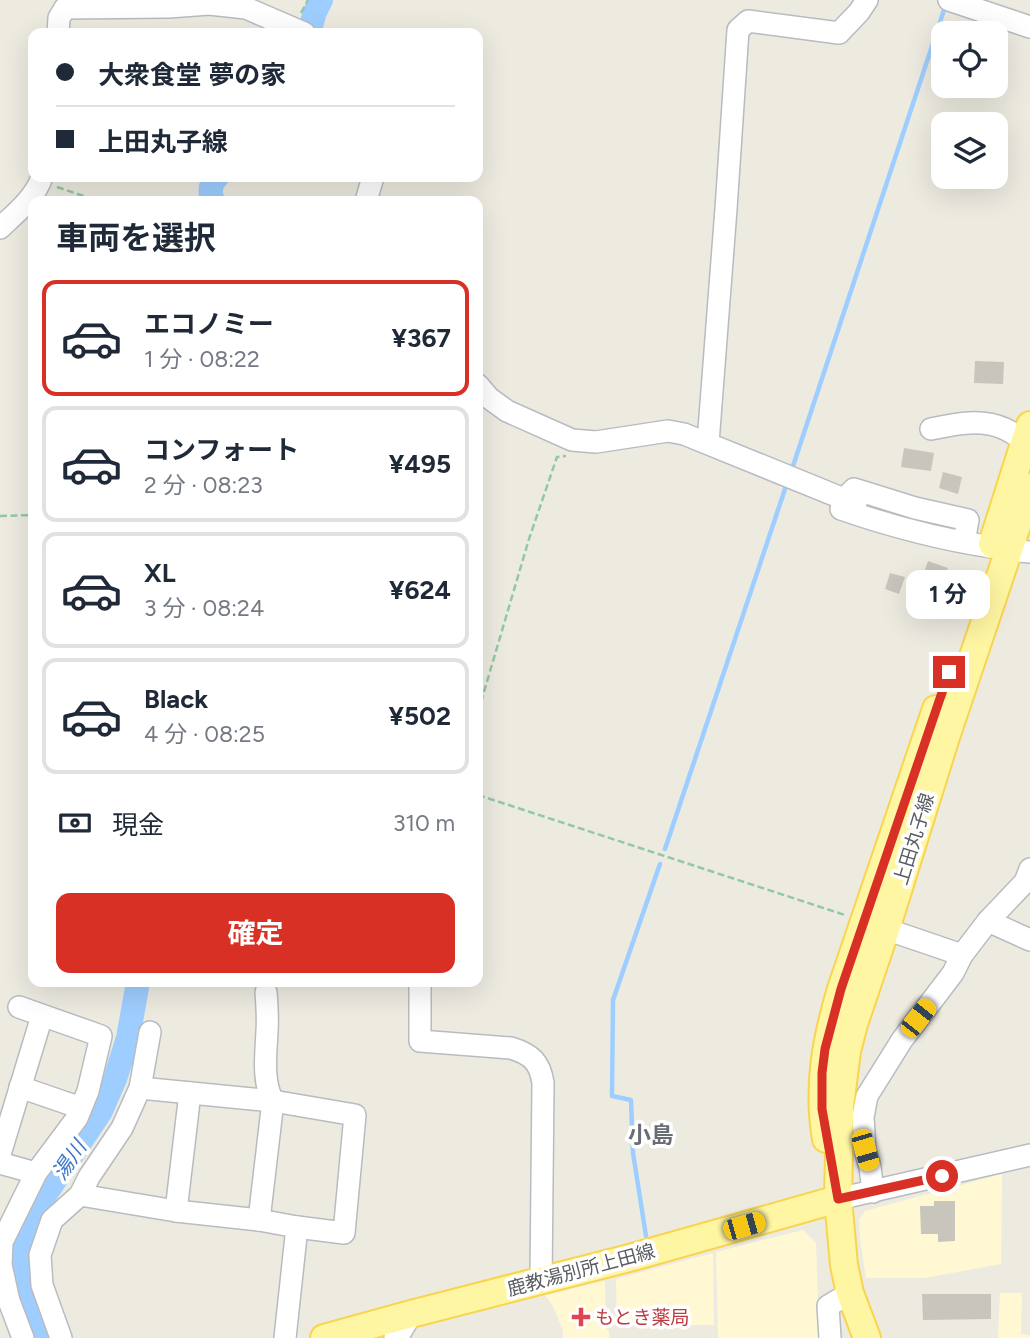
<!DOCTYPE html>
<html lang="ja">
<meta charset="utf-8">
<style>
:root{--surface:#fff;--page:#f6f6f7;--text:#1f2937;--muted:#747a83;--line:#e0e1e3;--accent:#d93025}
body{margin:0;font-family:Figtree,"Noto Sans JP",sans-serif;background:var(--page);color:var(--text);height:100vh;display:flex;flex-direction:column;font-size:26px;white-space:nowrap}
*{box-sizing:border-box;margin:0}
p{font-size:23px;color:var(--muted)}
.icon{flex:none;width:38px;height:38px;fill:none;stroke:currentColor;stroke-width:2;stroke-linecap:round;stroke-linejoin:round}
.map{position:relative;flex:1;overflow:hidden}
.side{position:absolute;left:28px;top:196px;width:455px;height:791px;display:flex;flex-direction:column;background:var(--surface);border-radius:14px;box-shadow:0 7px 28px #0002}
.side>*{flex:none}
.guide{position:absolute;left:28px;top:28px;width:455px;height:154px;border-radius:14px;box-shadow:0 7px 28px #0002;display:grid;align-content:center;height:154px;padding:0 28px;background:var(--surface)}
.fabs{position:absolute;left:931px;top:21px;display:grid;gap:14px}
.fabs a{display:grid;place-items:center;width:77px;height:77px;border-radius:14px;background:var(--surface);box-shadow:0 7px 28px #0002;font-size:35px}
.end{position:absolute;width:32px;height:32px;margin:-16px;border:9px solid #d93025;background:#fff;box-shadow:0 0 0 4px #fff}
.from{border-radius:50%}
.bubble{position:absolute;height:49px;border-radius:14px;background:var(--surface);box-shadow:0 7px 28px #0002;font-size:23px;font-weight:700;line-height:49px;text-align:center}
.car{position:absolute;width:21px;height:42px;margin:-21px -10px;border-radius:9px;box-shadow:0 0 5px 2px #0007;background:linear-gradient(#f5c518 24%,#345 0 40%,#f5c518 0 76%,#345 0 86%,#f5c518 0)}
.guide b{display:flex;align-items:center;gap:24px;height:66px;font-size:26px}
.guide b+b{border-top:2px solid var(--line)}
.guide i{width:18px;height:18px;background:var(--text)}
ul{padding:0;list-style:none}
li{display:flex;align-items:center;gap:21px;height:116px;margin:0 14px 10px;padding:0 14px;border:4px solid var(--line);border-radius:14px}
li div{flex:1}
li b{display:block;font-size:26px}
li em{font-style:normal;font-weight:700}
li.current{border-color:var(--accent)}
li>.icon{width:63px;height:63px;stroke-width:1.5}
h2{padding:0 28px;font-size:32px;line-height:84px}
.pay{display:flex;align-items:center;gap:18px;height:77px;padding:0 28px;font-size:26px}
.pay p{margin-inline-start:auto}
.button{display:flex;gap:14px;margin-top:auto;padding:14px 28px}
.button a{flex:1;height:80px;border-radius:14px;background:var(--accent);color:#fff;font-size:28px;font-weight:700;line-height:80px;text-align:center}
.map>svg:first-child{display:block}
.commercial{fill:#fff8d3}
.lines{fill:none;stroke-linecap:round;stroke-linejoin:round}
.stream{stroke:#9eceff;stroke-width:4.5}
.river{stroke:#9eceff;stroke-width:24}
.building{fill:#c8c5bd}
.minor-casing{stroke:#b8bbc0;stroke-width:24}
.major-casing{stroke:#f9d44e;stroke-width:30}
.path{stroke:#93c8a6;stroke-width:2.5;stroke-dasharray:7 3.5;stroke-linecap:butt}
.minor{stroke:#fff;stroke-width:21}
.major{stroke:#fff6a3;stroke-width:26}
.route{stroke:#d93025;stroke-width:9}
.health-dot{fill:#e0444e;stroke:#fff;stroke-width:2.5}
.labels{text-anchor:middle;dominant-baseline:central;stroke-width:7;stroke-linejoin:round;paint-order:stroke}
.street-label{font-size:19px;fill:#595d62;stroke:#fff}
.health-label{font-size:19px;fill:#be3a42;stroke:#fff;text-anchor:start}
.water-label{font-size:21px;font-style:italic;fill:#3b77c8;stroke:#fff}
.quarter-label{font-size:23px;font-weight:bold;fill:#6a6e74;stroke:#fff}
</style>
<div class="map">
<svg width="1030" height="1338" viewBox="0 0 1030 1338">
<rect width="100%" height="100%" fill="#edebe0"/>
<g class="commercial">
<polygon points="1002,1174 1001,1264 924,1278 866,1278 860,1238 859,1220 865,1211"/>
<polygon points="803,1230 816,1243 819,1338 718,1338 716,1252"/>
<polygon points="713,1253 714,1325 617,1325 616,1279"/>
<polygon points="605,1281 606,1328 609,1331 609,1338 563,1338 563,1331 553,1306 545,1295"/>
<polygon points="1000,1293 1022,1293 1021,1334 1030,1335 1030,1338 998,1338"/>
</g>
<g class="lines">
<g class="stream">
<polyline points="792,469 944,10"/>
<polyline points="665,849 787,483"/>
<polyline points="646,1236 633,1153 631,1100 612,1096 613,1000 660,864"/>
</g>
<g class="river">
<polyline points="309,33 315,12 321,0"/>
<path d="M 213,201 C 209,192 210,184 217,177"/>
<polyline points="41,1338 23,1291 21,1252 33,1213 101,1111 115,1079 128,1038 138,982"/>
</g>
</g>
<g class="building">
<polygon points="975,361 1004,362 1003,384 974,383"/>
<polygon points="904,448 934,453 931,471 901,467"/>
<polygon points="943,472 962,477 958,494 939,488"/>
<polygon points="928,561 948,568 940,590 920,583"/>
<polygon points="890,573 905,577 899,594 885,589"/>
<polygon points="934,1201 955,1201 955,1241 938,1242 938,1234 921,1234 920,1206 934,1206"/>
<polygon points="922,1294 991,1294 991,1319 923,1320"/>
</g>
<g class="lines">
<defs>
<g id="minor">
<polyline points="949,0 1030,27"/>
<polyline points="58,33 59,18 65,8 169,7 209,4 246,8 304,33"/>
<polyline points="366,201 373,177"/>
<path d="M 0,228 C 16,213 35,198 42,177"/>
<path d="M 478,385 L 489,398 L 507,411 L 572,440 L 596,442 L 668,431 L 684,434 L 844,499 L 841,509 C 890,526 939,539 991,547"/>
<path d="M 931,429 C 955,424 981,418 1005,429 C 1012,432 1018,437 1025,441"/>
<polyline points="708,443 726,209 738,30 748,21 839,33 859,12 867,0"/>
<polyline points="856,503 844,499 854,489 915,508 968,520 964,542"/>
<polyline points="1009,550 1030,552"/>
<polyline points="988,921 1030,940"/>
<polyline points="871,924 962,955"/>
<path d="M 420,982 L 420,1041 L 511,1048 C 531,1054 540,1062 543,1083 L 541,1281"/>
<polyline points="19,1007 101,1036 88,1091 77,1118 36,1173 2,1242 1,1265 9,1301 23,1338"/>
<polyline points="20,1087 81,1108"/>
<polyline points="0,1154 42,1016"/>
<polyline points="0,1163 36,1173"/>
<polyline points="873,1192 870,1167 865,1150 863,1117 867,1096 902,1040 953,973 962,955 988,921 1025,882 1030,869"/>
<polyline points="80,1195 176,1211 259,1220 297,1227 344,1233 355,1115 273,1101 140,1088"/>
<polyline points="838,1199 1030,1155"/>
<polyline points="176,1211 190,1093"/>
<path d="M 259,1220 L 273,1101 C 262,1081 266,1054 267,1031 C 268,1018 267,1005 266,992"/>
<polyline points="61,1338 42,1285 40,1255 52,1220 80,1195 89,1177 122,1128 140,1088 150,1032"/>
<polyline points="285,1338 297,1227"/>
<polyline points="395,1338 399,1335 411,1314"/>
<polyline points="830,1338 828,1306 850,1293"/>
</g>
<g id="major">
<polyline points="992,544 1030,425"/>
<path d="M 826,1139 C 817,1087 826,1039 841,989 L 936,709"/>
<polyline points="324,1338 411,1314 633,1257 838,1199"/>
<polyline points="867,1338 850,1293 844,1265 838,1199 840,1106 847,1051 854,1024 886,929 946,737 1030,487"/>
</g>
</defs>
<use href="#minor" class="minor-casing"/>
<use href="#major" class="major-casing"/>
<g class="path">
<polyline points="301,13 308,0"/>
<polyline points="57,187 98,201"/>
<polyline points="0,516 33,515"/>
<polyline points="478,712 529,539 557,457 566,456"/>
<polyline points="478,795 845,915"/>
</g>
<use href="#minor" class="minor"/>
<use href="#major" class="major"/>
</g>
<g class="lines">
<polyline class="route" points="942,1176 838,1199 822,1109 822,1073 825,1049 841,989 949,672"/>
</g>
<path class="health-dot" d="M577.5 1306.5h7v7h7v7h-7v7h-7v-7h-7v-7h7z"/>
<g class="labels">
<g class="street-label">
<text transform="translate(914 839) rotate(-73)">上田丸子線</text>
<text transform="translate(581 1270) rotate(-15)">鹿教湯別所上田線</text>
</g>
<g class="health-label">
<text x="595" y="1317">もとき薬局</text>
</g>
<g class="water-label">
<text transform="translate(69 1160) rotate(-56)">湯川</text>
</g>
<g class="quarter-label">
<text x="651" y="1135">小島</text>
</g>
</g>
</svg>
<div class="fabs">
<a><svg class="icon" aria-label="locate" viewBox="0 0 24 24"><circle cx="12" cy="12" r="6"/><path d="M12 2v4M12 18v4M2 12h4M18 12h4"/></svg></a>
<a><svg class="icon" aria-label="layers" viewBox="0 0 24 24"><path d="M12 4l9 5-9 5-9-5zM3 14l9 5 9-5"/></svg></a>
</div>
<i class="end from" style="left:942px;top:1176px"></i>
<i class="end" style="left:949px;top:672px"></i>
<div class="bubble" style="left:906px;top:570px;width:84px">1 分</div>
<i class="car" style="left:918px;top:1018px;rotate:38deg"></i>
<i class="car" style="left:865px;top:1150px;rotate:164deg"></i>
<i class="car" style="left:744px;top:1226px;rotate:74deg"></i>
<div class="guide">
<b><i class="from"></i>大衆食堂 夢の家</b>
<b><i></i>上田丸子線</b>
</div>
<section class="side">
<h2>車両を選択</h2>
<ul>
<li class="current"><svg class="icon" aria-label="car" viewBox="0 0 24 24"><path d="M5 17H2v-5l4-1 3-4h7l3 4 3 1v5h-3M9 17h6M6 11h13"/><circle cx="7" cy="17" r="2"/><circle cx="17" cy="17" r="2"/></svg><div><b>エコノミー</b><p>1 分 · 08:22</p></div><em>¥367</em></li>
<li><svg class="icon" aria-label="car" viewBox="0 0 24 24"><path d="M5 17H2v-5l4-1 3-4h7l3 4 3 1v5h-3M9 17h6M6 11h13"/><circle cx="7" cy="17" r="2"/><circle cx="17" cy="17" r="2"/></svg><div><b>コンフォート</b><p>2 分 · 08:23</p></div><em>¥495</em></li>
<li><svg class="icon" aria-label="car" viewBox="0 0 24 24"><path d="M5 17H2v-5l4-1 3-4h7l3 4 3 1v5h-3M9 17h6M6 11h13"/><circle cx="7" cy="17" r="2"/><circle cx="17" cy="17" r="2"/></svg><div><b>XL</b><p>3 分 · 08:24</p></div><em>¥624</em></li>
<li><svg class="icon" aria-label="car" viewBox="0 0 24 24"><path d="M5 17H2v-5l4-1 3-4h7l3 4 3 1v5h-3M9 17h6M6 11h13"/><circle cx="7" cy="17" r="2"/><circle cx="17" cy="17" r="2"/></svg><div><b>Black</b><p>4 分 · 08:25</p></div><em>¥502</em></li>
</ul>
<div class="pay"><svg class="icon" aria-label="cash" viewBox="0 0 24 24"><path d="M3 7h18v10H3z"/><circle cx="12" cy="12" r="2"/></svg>現金<p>310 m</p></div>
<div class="button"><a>確定</a></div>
</section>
</div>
